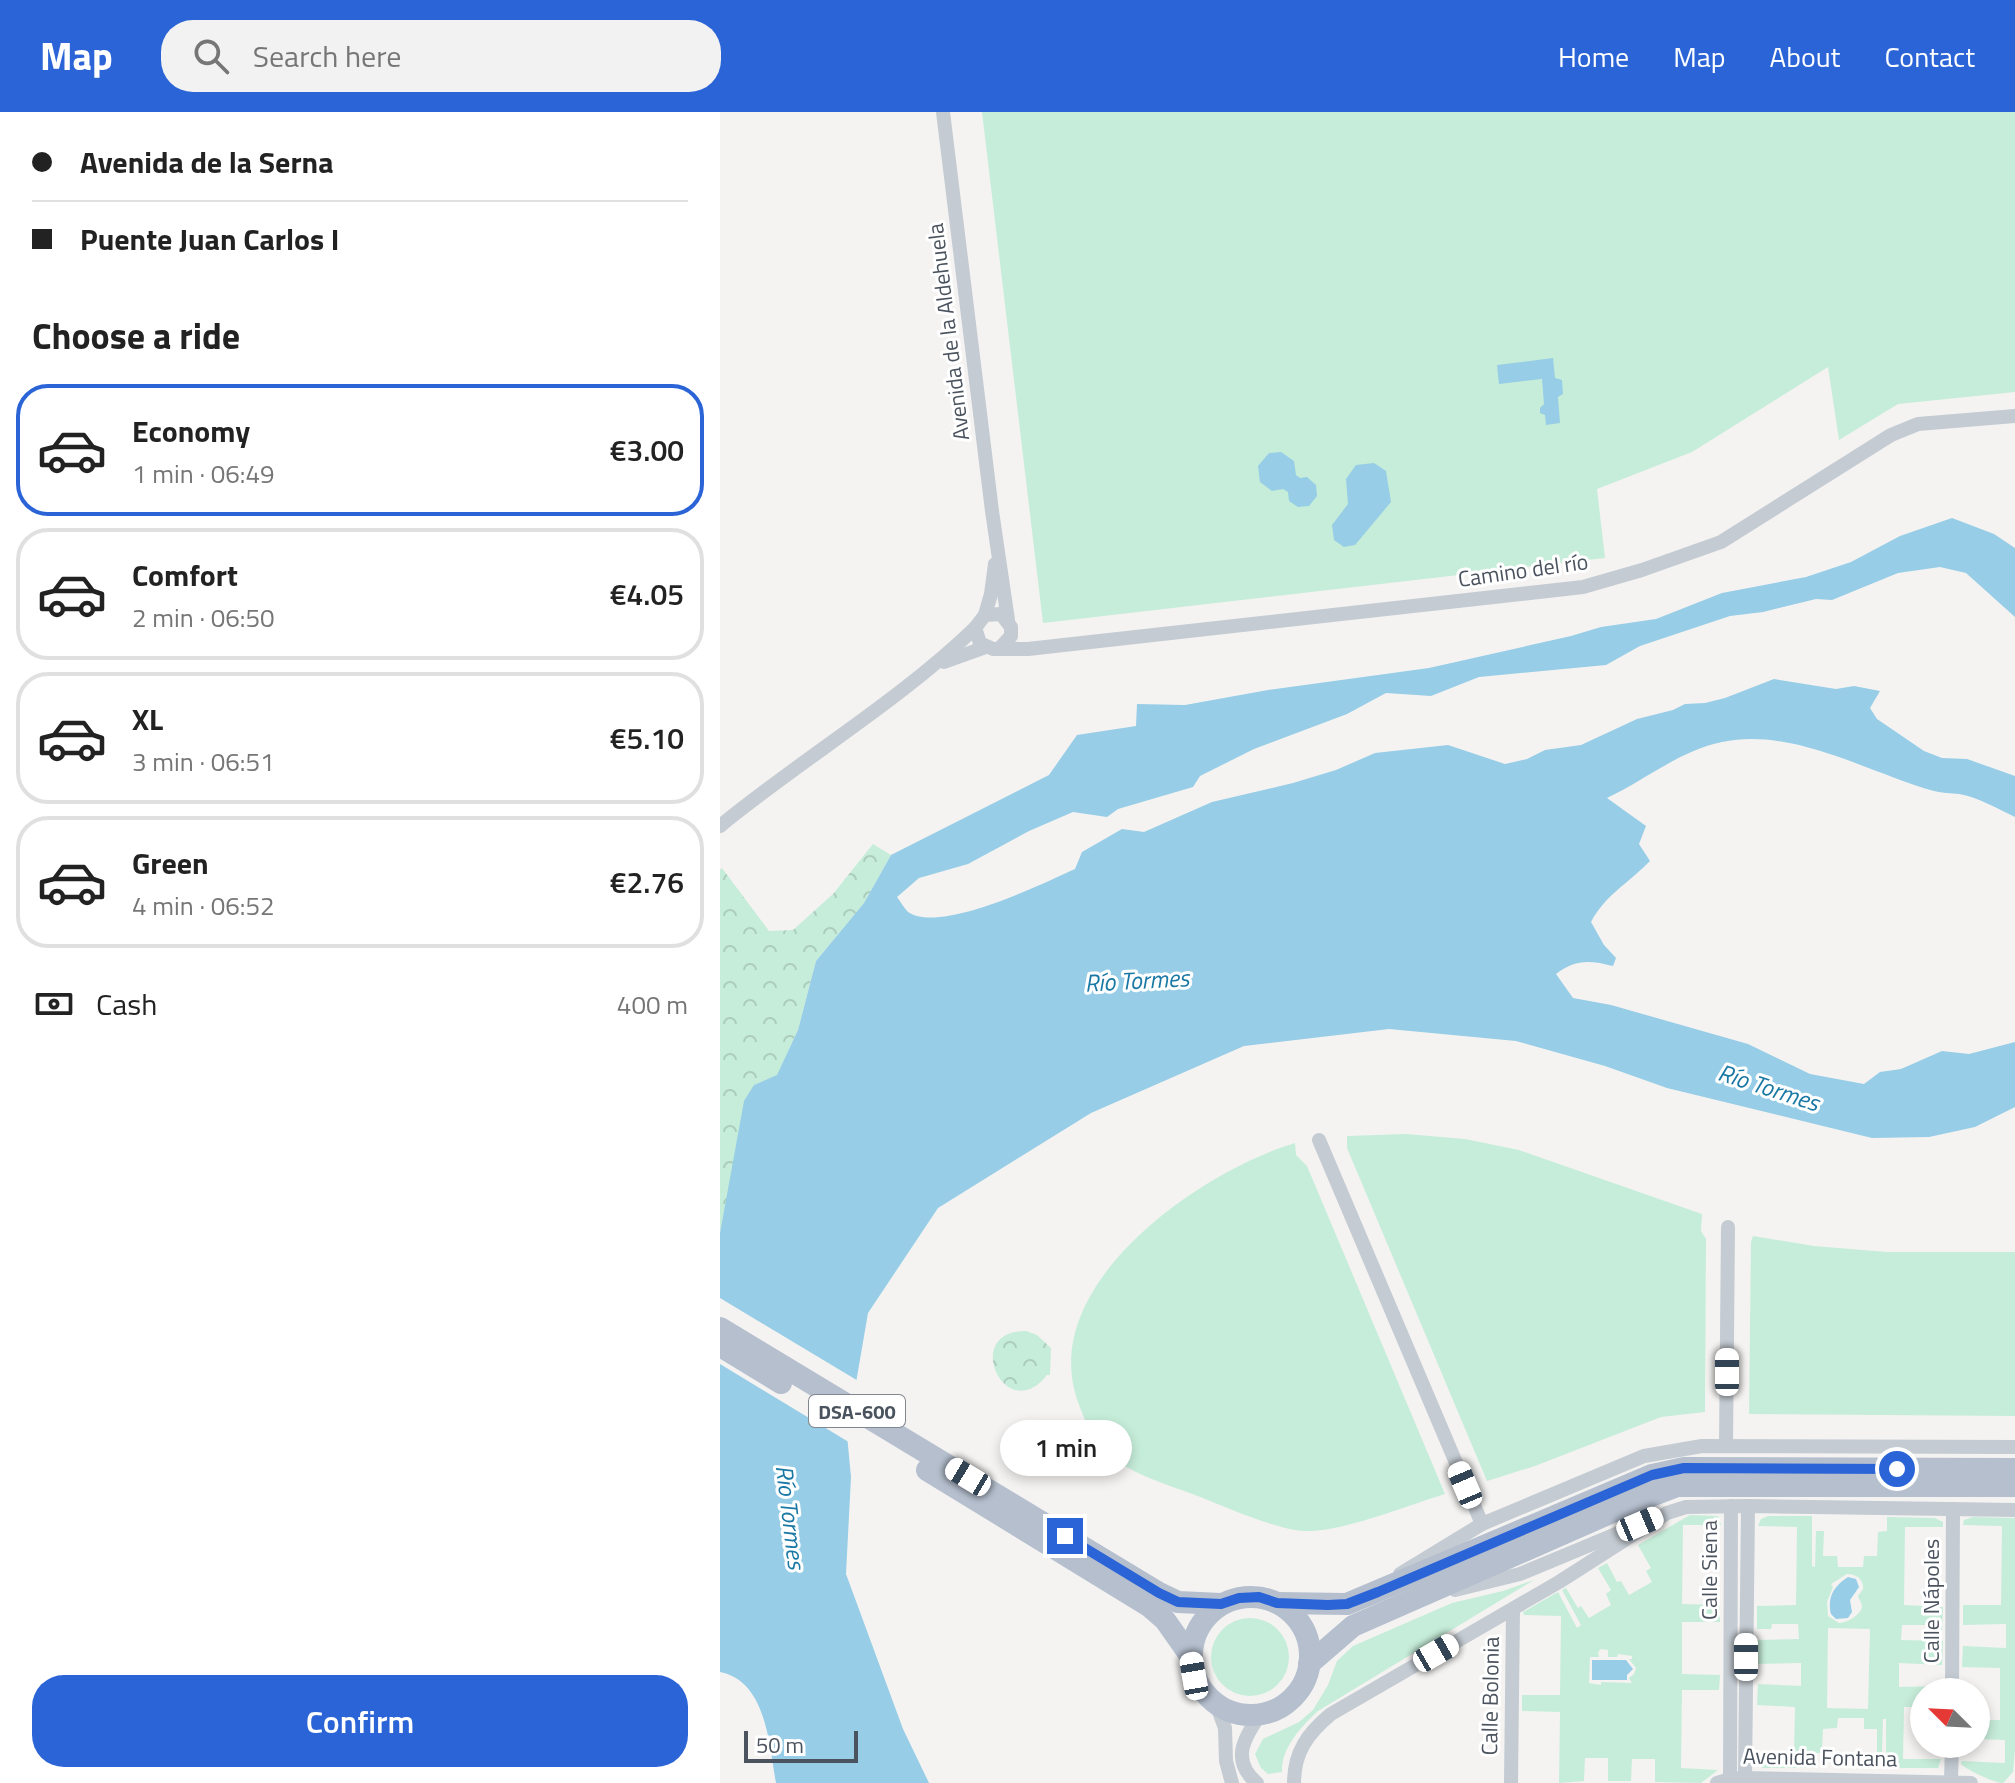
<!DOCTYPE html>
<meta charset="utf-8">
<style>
:root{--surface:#fff;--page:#f2f2f2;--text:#222;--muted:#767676;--line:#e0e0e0;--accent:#2a64d6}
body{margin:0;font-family:"Titillium Web",sans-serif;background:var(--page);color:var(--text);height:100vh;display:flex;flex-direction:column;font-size:30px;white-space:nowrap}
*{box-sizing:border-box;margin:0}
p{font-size:26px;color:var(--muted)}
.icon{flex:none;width:44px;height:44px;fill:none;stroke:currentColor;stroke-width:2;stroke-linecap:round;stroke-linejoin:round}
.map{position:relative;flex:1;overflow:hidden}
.panel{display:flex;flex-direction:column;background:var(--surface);width:720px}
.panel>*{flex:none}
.top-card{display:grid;align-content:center;height:176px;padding:0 32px;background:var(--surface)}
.needle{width:52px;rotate:294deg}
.tools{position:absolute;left:1190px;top:1566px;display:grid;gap:16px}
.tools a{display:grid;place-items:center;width:80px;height:80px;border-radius:50%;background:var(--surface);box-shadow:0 4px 12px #0003;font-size:40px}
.scale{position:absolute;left:24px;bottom:20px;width:114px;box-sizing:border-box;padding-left:8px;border:4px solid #4b535e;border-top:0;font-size:22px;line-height:28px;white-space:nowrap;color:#4b535e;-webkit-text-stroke:6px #fff;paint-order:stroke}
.end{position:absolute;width:36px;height:36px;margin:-18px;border:10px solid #2a64d6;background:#fff;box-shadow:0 0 0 4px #fff}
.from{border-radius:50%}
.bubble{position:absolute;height:56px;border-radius:28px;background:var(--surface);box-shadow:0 4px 12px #0003;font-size:26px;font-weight:600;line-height:56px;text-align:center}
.car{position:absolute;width:24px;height:48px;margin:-24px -12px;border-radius:10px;box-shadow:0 0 6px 2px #0007;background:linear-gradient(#fff 24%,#345 0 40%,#fff 0 76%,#345 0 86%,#fff 0)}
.top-card b{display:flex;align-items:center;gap:28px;height:76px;font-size:30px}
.top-card b+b{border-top:2px solid var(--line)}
.top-card i{width:20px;height:20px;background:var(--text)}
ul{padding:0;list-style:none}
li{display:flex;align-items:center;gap:24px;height:132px;margin:0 16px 12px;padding:0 16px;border:4px solid var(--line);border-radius:32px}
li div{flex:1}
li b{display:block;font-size:30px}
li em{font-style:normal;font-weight:600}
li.on{border-color:var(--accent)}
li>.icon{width:72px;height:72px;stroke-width:1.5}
h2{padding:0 32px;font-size:36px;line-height:96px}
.pay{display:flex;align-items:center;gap:20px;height:88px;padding:0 32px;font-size:30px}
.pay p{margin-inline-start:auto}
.cta{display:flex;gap:16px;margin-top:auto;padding:16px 32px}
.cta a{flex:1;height:92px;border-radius:32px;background:var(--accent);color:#fff;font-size:32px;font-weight:600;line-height:92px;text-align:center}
header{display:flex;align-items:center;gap:48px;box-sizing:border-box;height:112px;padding:0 40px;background:var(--accent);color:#fff}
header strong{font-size:38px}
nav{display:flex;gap:44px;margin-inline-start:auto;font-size:28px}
.search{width:560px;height:72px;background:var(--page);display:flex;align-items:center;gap:20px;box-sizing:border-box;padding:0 28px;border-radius:32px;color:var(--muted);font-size:30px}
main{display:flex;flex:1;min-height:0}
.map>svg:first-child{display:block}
.green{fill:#c6edd9;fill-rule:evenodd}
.forest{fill:url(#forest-crowns)}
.water{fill:#97cde6}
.pier{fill:#f4f3f2}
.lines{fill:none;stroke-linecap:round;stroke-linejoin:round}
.minor{stroke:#c4cbd2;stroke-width:14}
.primary{stroke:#b5bfce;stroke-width:22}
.route{stroke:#2a64d6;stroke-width:10}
.labels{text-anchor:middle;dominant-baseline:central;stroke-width:6;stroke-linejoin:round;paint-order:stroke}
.shield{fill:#fff;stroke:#81878e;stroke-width:2}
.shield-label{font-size:20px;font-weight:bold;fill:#4b535e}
.street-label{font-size:22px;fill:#4b535e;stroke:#fff}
.water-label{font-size:24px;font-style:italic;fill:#1978a4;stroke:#fff}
</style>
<header>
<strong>Map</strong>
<div class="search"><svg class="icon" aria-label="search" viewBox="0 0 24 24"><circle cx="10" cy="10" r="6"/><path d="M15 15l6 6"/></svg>Search here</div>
<nav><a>Home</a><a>Map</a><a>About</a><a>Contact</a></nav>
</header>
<main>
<section class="panel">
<div class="top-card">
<b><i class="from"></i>Avenida de la Serna</b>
<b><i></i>Puente Juan Carlos I</b>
</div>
<h2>Choose a ride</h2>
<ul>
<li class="on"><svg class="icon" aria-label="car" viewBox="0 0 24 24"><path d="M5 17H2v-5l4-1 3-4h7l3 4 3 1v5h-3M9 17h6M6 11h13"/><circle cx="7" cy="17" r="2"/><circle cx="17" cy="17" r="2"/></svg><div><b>Economy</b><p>1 min · 06:49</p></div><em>€3.00</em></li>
<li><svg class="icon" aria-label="car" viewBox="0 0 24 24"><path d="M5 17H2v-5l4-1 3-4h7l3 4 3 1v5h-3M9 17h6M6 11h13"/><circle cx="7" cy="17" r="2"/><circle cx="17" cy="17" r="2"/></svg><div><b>Comfort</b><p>2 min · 06:50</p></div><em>€4.05</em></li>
<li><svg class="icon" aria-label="car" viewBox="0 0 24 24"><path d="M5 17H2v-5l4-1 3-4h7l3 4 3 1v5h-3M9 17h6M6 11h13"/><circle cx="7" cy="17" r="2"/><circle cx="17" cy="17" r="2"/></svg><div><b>XL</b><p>3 min · 06:51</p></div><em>€5.10</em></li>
<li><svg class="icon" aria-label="car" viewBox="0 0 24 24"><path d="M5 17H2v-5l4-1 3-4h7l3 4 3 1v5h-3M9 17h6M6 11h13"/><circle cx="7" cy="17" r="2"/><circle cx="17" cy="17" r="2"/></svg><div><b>Green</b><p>4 min · 06:52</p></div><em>€2.76</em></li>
</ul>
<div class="pay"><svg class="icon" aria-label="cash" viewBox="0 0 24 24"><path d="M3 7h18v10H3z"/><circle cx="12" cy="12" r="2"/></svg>Cash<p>400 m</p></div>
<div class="cta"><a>Confirm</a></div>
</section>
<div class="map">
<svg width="1295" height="1671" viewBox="0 0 1295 1671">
<defs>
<pattern id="forest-crowns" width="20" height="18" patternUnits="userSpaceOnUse" patternTransform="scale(2)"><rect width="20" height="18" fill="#c6edd9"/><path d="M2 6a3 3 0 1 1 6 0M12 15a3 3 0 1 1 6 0" fill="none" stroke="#accdbd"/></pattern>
</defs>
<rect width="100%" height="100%" fill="#f4f3f2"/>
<g class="green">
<polygon points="262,0 1295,0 1295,280 1178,292 1119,328 1108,255 972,340 877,377 885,446 323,511"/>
<polygon points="686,1022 745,1027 799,1038 982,1102 981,1119 986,1127 985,1300 941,1305 815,1354 767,1369 627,1036 627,1024"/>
<path d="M 575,1031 L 576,1043 L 587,1054 L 725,1382 C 689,1393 620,1421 584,1419 C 554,1417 504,1394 475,1383 C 448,1373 421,1365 397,1349 C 375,1332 364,1309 356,1284 C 321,1169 482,1059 575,1031 Z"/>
<polygon points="1033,1124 1094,1134 1167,1140 1295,1140 1295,1304 1029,1302 1031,1130"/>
<path d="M 970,1403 L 998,1404 L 1001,1413 L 963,1413 L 962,1492 L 1000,1493 L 1000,1510 L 962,1510 L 962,1562 L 1000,1563 L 999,1578 L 962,1578 L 961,1656 L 998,1658 L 981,1671 L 935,1670 L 935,1647 L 912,1647 L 911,1669 L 888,1669 L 888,1646 L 865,1646 L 864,1669 L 839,1671 L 840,1600 L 802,1599 L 802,1583 L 840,1583 L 841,1504 L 804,1503 L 803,1500 L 838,1480 L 857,1516 L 861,1513 L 842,1478 L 846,1476 L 858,1496 L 861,1494 L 869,1506 L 891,1493 L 886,1482 L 891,1478 L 878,1456 L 887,1451 L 897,1470 L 901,1469 L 909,1483 L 932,1470 L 926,1459 L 931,1456 L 918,1433 ZM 881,1537 L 888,1538 L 888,1545 L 897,1545 L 898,1542 L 912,1544 L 912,1547 L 909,1547 L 916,1556 L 914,1562 L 909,1566 L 912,1571 L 881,1570 L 881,1573 L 869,1571 L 870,1545 L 879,1545 L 878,1540 Z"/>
<path d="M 1048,1404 L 1092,1404 L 1092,1454 L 1095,1455 L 1096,1419 L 1104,1419 L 1103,1444 L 1117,1444 L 1118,1455 L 1143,1455 L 1144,1444 L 1157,1444 L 1158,1420 L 1167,1419 L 1167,1405 L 1215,1406 L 1223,1410 L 1223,1415 L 1185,1415 L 1184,1493 L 1223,1495 L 1222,1519 L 1209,1519 L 1208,1513 L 1182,1513 L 1181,1528 L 1223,1529 L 1222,1553 L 1179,1551 L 1179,1575 L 1222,1574 L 1222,1580 L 1204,1580 L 1204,1595 L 1184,1595 L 1183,1647 L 1221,1647 L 1218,1656 L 1166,1656 L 1166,1607 L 1163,1607 L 1162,1642 L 1157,1642 L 1157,1617 L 1144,1617 L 1144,1606 L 1118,1606 L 1117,1616 L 1103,1617 L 1102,1641 L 1095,1641 L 1095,1656 L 1043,1656 L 1037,1652 L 1036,1646 L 1074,1646 L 1075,1595 L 1037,1593 L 1038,1572 L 1081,1574 L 1081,1551 L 1037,1552 L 1037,1528 L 1079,1527 L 1078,1512 L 1052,1512 L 1051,1517 L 1037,1517 L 1037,1494 L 1076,1493 L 1077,1415 L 1038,1414 L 1041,1407 ZM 1127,1462 C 1136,1462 1144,1467 1143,1477 L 1138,1484 C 1138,1485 1142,1492 1142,1494 C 1142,1502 1127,1511 1119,1511 L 1108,1504 L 1107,1490 L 1113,1475 L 1111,1472 ZM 1108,1516 L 1150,1517 L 1148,1597 L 1107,1596 Z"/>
<path d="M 1253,1405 L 1295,1406 L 1295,1638 L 1293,1660 L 1283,1671 C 1274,1671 1247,1658 1241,1652 L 1242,1649 L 1285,1651 L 1285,1628 L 1256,1627 L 1256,1608 L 1280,1608 L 1280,1556 L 1242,1555 L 1243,1534 L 1286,1536 L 1286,1512 L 1243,1513 L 1243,1493 L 1281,1493 L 1282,1414 L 1243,1413 L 1244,1408 Z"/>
<path d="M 814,1468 L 598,1599 C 581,1615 561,1636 562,1660 L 548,1662 L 541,1656 L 535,1642 L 543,1627 L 579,1610 L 593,1598 L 608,1573 L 617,1549 L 633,1534 L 732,1491 L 783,1479 Z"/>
<circle cx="530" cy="1545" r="39"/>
</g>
<g class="forest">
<polygon points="153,732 171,743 144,791 96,849 78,918 57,964 34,973 0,1121 0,758 2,756 49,819 73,818 113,782"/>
<path d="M 306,1219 L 317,1223 L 331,1236 L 330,1263 L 327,1263 C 286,1316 240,1218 306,1219 Z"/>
</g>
<g class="water">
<polygon points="833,246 835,266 842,268 843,282 838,285 840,311 826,313 825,303 820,301 820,296 824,292 822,267 779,272 777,253"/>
<polygon points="561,340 574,349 576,363 580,366 587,365 596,373 597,384 589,394 578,395 569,389 568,380 563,377 552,379 540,370 538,354 549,341"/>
<polygon points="654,351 666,359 671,390 635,433 624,435 614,428 612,413 628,392 626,367 636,353"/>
<path d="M 1232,406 L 1274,422 L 1295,436 L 1295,505 L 1246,461 L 1220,455 L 1178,461 L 1112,488 L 1096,487 L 1043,500 L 1010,504 L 920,534 L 886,553 L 759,565 L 711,584 L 666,581 L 627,602 L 534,637 L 480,664 L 473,675 L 398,697 L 387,705 L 353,700 L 309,719 L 248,752 L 199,766 L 177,785 C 180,789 184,796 188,800 C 220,822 322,772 355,757 L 362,740 L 402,717 L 424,720 L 492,690 L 573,671 L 616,658 L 655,641 L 728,633 L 785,652 L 807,647 L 825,638 L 861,633 L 917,607 L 953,598 L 965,592 L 985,591 L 1005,586 L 1054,567 L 1116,577 L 1134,574 L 1160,579 L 1150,596 L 1157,607 L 1204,639 L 1222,646 L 1247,647 L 1295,664 L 1295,705 C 1278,697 1258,685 1239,682 C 1231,681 1222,681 1214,679 C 1149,661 1073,615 1002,630 C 959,639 927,667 887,686 L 926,714 L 919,732 L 930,749 C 910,770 885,783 871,810 L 884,833 L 896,846 L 893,854 C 870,848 855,847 836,862 L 853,886 L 891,893 L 1028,932 L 1090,962 L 1144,972 L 1160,960 L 1181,957 L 1222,939 L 1249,942 L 1295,930 L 1295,995 L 1255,1015 L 1209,1025 L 1152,1026 L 947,976 L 885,954 L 796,929 L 669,917 L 524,934 L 371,1001 L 218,1096 L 148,1201 L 127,1323 L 131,1365 L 126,1462 L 183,1617 L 209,1671 L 56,1671 C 49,1634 47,1569 0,1560 L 0,1121 L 24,989 L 34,973 L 57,963 L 78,918 L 96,849 L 144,791 L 171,743 L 329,663 L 357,623 L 416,614 L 417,592 L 465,593 L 548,578 L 709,556 L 851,524 L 881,515 L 936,507 L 1002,481 L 1086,465 L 1131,450 L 1180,424 Z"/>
<path d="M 1128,1465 L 1136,1467 L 1139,1475 L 1130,1488 L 1132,1500 L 1128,1506 L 1116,1507 L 1111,1502 C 1107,1485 1114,1474 1128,1465 Z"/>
<polygon points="872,1548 906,1548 913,1557 907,1563 907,1568 872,1568"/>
</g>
<polygon class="pier" points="0,1186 140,1270 132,1332 0,1252"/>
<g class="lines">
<g class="minor">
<polyline points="223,0 272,399 288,508"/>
<polyline points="265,503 271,482 275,452"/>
<polyline points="280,536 291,524 291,515 281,502 265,503 255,516 260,531 273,537 308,537 863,475 922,458 1001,430 1171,323 1198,312 1295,304"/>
<polyline points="224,550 266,535"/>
<path d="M 0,714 C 83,646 178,590 255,516"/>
<polyline points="599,1028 762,1412"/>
<polyline points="1006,1334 1008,1115"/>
<polyline points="680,1462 762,1412 924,1344 982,1334 1295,1335"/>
<polyline points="735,1478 800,1462 908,1417"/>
<polyline points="1232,1580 1233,1397"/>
<polyline points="497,1594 505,1616 506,1649 512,1671"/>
<polyline points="1025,1666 1028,1394"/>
<polyline points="1010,1667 1011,1394"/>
<polyline points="1231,1669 1232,1632"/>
<path d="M 537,1671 C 511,1649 523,1627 540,1603"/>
<path d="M 574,1671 C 574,1640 588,1621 611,1602 L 839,1470 L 947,1401 L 966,1395 L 1028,1394 L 1295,1398"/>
<polyline points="791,1671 793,1497"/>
<polyline points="997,1671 1010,1667 1025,1666 1251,1671"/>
</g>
<g class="primary">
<polyline points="0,1216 439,1481 458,1490 501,1492"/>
<polyline points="0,1234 61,1271"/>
<polyline points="207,1358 429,1494 445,1508 471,1545"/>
<circle cx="531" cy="1544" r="59"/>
<polyline points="557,1491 627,1492 932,1363 964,1356 1295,1357"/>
<polyline points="589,1552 633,1514 913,1391 957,1374 1295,1374"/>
</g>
</g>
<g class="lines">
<polyline class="route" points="345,1424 439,1481 458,1490 501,1492 519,1486 539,1485 557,1491 608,1493 627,1492 658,1480 932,1363 964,1356 1177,1357"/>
</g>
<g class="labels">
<rect class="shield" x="89" y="1283" width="96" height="32" rx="6"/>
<g class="shield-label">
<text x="137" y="1299">DSA-600</text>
</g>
<g class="street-label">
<text transform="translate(228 220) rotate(-97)">Avenida de la Aldehuela</text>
<text transform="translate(803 458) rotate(-8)">Camino del río</text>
<text transform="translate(989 1458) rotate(-90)">Calle Siena</text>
<text transform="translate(1211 1489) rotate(-90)">Calle Nápoles</text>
<text transform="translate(770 1584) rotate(-89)">Calle Bolonia</text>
<text transform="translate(1100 1645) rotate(1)">Avenida Fontana</text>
</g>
<g class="water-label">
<text transform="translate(417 868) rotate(-3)">Río Tormes</text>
<text transform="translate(1049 975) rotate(18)">Río Tormes</text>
<text transform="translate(71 1405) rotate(83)">Río Tormes</text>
</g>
</g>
</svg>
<div class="tools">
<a><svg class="needle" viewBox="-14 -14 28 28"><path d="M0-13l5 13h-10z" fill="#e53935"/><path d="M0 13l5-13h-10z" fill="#767676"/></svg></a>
</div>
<div class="scale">50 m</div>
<i class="end from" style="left:1177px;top:1357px"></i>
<i class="end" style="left:345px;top:1424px"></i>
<div class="bubble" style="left:280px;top:1308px;width:132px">1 min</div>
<i class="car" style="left:1007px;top:1260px;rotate:0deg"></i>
<i class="car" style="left:248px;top:1365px;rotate:301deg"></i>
<i class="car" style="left:745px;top:1373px;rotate:337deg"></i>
<i class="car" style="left:920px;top:1412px;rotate:67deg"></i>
<i class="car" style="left:716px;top:1541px;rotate:60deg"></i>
<i class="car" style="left:1026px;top:1545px;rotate:0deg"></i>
<i class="car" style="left:474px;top:1564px;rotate:350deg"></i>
</div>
</main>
